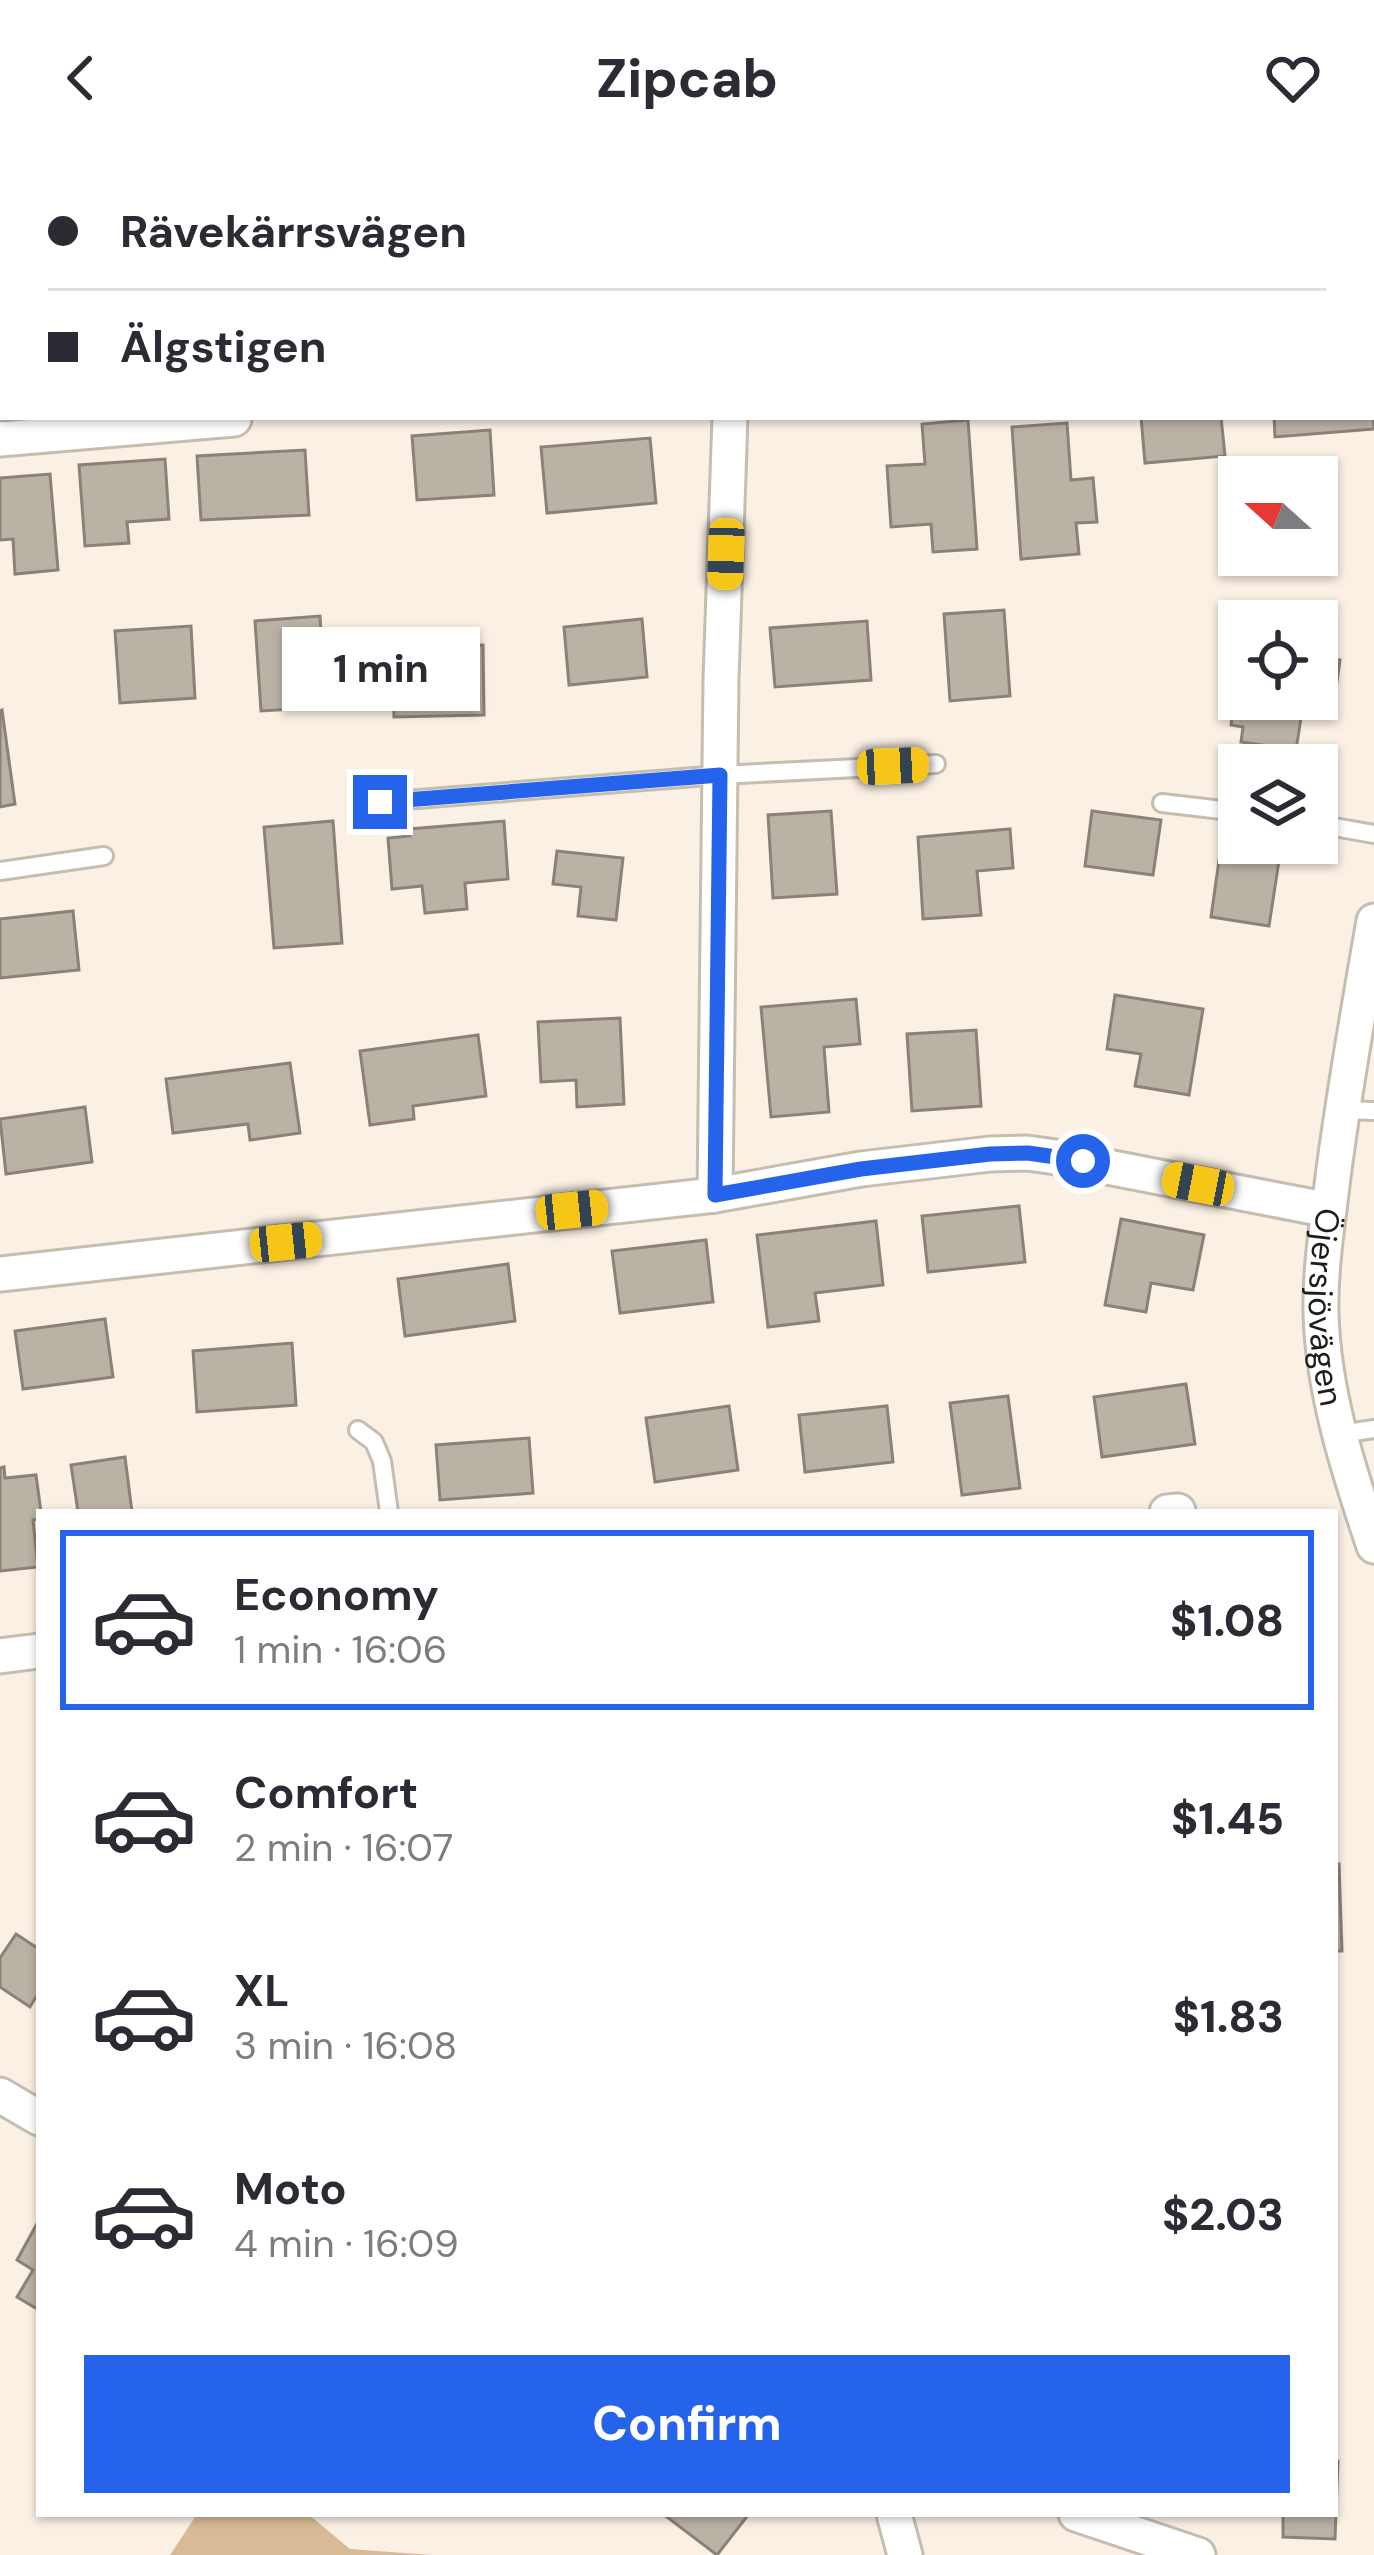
<!DOCTYPE html>
<meta charset="utf-8">
<style>
:root{--surface:#fff;--page:#f7f7f7;--text:#2b2b33;--muted:#7c7c81;--line:#e1e1e2;--accent:#2563eb}
body{margin:0;font-family:"DM Sans",sans-serif;background:var(--page);color:var(--text);height:100vh;display:flex;flex-direction:column;font-size:45px;white-space:nowrap}
*{box-sizing:border-box;margin:0}
p{font-size:39px;color:var(--muted)}
.icon{flex:none;width:66px;height:66px;fill:none;stroke:currentColor;stroke-width:2;stroke-linecap:round;stroke-linejoin:round}
.map{position:relative;flex:1;overflow:hidden}
.panel{position:absolute;left:36px;top:1353px;width:1302px;height:1008px;display:flex;flex-direction:column;background:var(--surface);border-radius:0px;box-shadow:0 3px 9px #0004}
.panel>*{flex:none}
.banner{position:absolute;left:0px;top:0px;width:1374px;height:264px;box-shadow:0 3px 9px #0004;display:grid;align-content:center;height:264px;padding:0 48px;background:var(--surface)}
.needle{width:78px;rotate:291deg}
.buttons{position:absolute;left:1218px;top:300px;display:grid;gap:24px}
.buttons a{display:grid;place-items:center;width:120px;height:120px;border-radius:0px;background:var(--surface);box-shadow:0 3px 9px #0004;font-size:60px}
.end{position:absolute;width:54px;height:54px;margin:-27px;border:15px solid #2563eb;background:#fff;box-shadow:0 0 0 6px #fff}
.from{border-radius:50%}
.bubble{position:absolute;height:84px;border-radius:0px;background:var(--surface);box-shadow:0 3px 9px #0004;font-size:39px;font-weight:800;line-height:84px;text-align:center}
.car{position:absolute;width:36px;height:72px;margin:-36px -18px;border-radius:15px;box-shadow:0 0 9px 3px #0007;background:linear-gradient(#f5c518 24%,#345 0 40%,#f5c518 0 76%,#345 0 86%,#f5c518 0)}
.banner b{display:flex;align-items:center;gap:42px;height:114px;font-size:45px}
.banner b+b{border-top:3px solid var(--line)}
.banner i{width:30px;height:30px;background:var(--text)}
ul{padding:21px 0 0;list-style:none}
li{display:flex;align-items:center;gap:36px;height:180px;margin:0 24px 18px;padding:0 24px;border:6px solid transparent;border-radius:0px}
li div{flex:1}
li b{display:block;font-size:45px}
li em{font-style:normal;font-weight:800}
li.selected{border-color:var(--accent)}
li>.icon{width:108px;height:108px;stroke-width:1.5}
.cta{display:flex;gap:24px;margin-top:auto;padding:24px 48px}
.cta a{flex:1;height:138px;border-radius:0px;background:var(--accent);color:#fff;font-size:48px;font-weight:800;line-height:138px;text-align:center}
header{display:flex;justify-content:space-between;align-items:center;height:156px;padding:0 48px;background:var(--surface);font-size:54px;font-weight:800}
.map>svg:first-child{display:block}
.green{fill:#d8ba96}
.building{fill:#bbb2a6;stroke:#8b8277;stroke-width:3}
.lines{fill:none;stroke-linecap:round;stroke-linejoin:round}
.service-casing{stroke:#c6bdb1;stroke-width:22}
.minor-casing{stroke:#c6bdb1;stroke-width:39}
.service{stroke:#fff;stroke-width:16}
.minor{stroke:#fff;stroke-width:33}
.route{stroke:#2563eb;stroke-width:15}
.labels{text-anchor:middle;dominant-baseline:central;stroke-width:10;stroke-linejoin:round;paint-order:stroke}
.street-label{font-size:33px;fill:#1f1b17;stroke:#fff}
</style>
<header><svg class="icon" aria-label="back" viewBox="0 0 24 24"><path d="M15 5l-7 7 7 7"/></svg>Zipcab<svg class="icon" aria-label="heart" viewBox="0 0 24 24"><path d="M12 20l-8-8c-3-5 5-10 8-4 3-6 11-1 8 4z"/></svg></header>
<div class="map">
<svg width="1374" height="2399" viewBox="0 0 1374 2399">
<rect width="100%" height="100%" fill="#faf0e4"/>
<polygon class="green" points="197,2358 308,2358 350,2393 431,2399 170,2399"/>
<g class="building">
<polygon points="1371,239 1374,273 1275,281 1274,261 1371,261"/>
<polygon points="1141,261 1221,261 1225,300 1145,307"/>
<polygon points="968,264 977,393 933,396 931,368 891,371 887,310 925,308 922,268"/>
<polygon points="1067,267 1071,324 1093,322 1097,366 1076,367 1079,398 1021,403 1012,271"/>
<polygon points="490,274 494,339 417,344 412,280"/>
<polygon points="650,282 656,347 547,357 541,291"/>
<polygon points="305,294 309,359 201,364 197,300"/>
<polygon points="165,303 169,363 127,366 129,387 85,390 79,309"/>
<polygon points="50,318 58,414 15,418 13,383 0,384 0,322"/>
<polygon points="1004,454 1010,540 950,545 944,458"/>
<polygon points="320,460 326,551 261,555 255,465"/>
<polygon points="642,463 647,521 569,529 564,471"/>
<polygon points="867,465 871,524 775,531 770,472"/>
<polygon points="191,470 195,542 120,547 115,475"/>
<polygon points="483,489 484,559 394,561 393,514 452,513 451,490"/>
<polygon points="1317,500 1340,504 1334,547 1306,543 1317,543"/>
<polygon points="1238,520 1239,543 1304,543 1296,594 1241,586 1243,571 1231,569"/>
<polygon points="2,554 15,648 0,651 0,555"/>
<polygon points="831,655 837,738 773,742 768,659"/>
<polygon points="1092,655 1161,664 1153,719 1085,710"/>
<polygon points="333,665 342,787 274,792 264,671"/>
<polygon points="504,665 508,723 465,727 467,753 425,757 422,730 392,733 388,682 410,680 410,673"/>
<polygon points="1010,673 1013,712 977,715 981,759 923,763 918,681"/>
<polygon points="1221,690 1280,698 1269,770 1211,761"/>
<polygon points="557,695 623,702 616,764 578,760 581,731 553,728"/>
<polygon points="73,755 79,814 0,822 0,763"/>
<polygon points="1115,839 1203,853 1189,939 1135,930 1141,898 1107,893"/>
<polygon points="856,843 860,888 824,891 829,956 771,961 761,851"/>
<polygon points="620,862 624,948 577,951 576,924 541,926 538,866"/>
<polygon points="976,874 981,950 912,955 907,878"/>
<polygon points="478,879 486,940 413,950 414,963 370,969 360,895"/>
<polygon points="290,907 300,977 250,984 248,968 173,977 166,923"/>
<polygon points="85,951 92,1006 6,1018 0,963"/>
<polygon points="1019,1050 1025,1106 928,1116 922,1060"/>
<polygon points="1121,1063 1204,1079 1193,1134 1151,1127 1146,1156 1105,1149"/>
<polygon points="876,1065 883,1129 815,1137 819,1165 768,1171 757,1079"/>
<polygon points="706,1084 713,1146 620,1157 612,1095"/>
<polygon points="508,1108 515,1165 405,1180 398,1123"/>
<polygon points="105,1163 113,1221 23,1233 15,1175"/>
<polygon points="292,1187 296,1249 197,1256 193,1195"/>
<polygon points="1186,1228 1195,1288 1102,1301 1094,1241"/>
<polygon points="1008,1240 1020,1332 962,1339 950,1247"/>
<polygon points="729,1250 738,1314 655,1326 646,1262"/>
<polygon points="887,1250 893,1306 805,1316 799,1259"/>
<polygon points="529,1282 533,1337 440,1344 436,1289"/>
<polygon points="125,1301 132,1356 78,1356 71,1309"/>
<polygon points="4,1311 5,1322 36,1319 41,1356 39,1363 33,1364 38,1411 0,1415 0,1312"/>
<polygon points="1335,1708 1339,1708 1342,1795 1335,1795"/>
<polygon points="16,1778 39,1793 39,1836 30,1851 0,1831 0,1802"/>
<polygon points="39,2064 39,2154 17,2141 33,2114 17,2104"/>
<polygon points="1335,2304 1338,2305 1335,2383 1283,2381 1283,2358 1335,2358"/>
<polygon points="663,2358 749,2358 717,2399"/>
</g>
<g class="lines">
<defs>
<g id="service">
<polyline points="380,646 720,619 936,608"/>
<polyline points="1162,647 1239,656"/>
<polyline points="1317,668 1374,678"/>
<polyline points="0,715 104,700"/>
<polyline points="1341,954 1374,955"/>
<polyline points="358,1274 374,1286 382,1305 389,1356"/>
<polyline points="1341,1278 1374,1273"/>
</g>
<g id="minor">
<polyline points="632,0 634,3"/>
<polyline points="0,283 234,263"/>
<path id="s1" d="M 1374,765 C 1359,852 1343,940 1332,1029 C 1327,1071 1320,1114 1321,1157 C 1323,1236 1349,1316 1374,1390"/>
<polyline points="715,1039 721,523 730,261"/>
<polyline points="0,1118 715,1039 861,1013 990,998 1027,997 1056,1001 1329,1054"/>
<polyline points="1167,1356 1178,1355"/>
<polyline points="0,1500 39,1495"/>
<polyline points="0,1939 39,1962"/>
<polyline points="894,2358 905,2399"/>
<polyline points="1076,2358 1198,2399"/>
</g>
</defs>
<use href="#service" class="service-casing"/>
<use href="#minor" class="minor-casing"/>
<use href="#service" class="service"/>
<use href="#minor" class="minor"/>
</g>
<g class="lines">
<polyline class="route" points="380,646 720,619 715,1039 861,1013 990,998 1028,997 1083,1005"/>
</g>
<g class="labels">
<g class="street-label">
<text stroke="none"><textPath href="#s1" startOffset="390">Öjersjövägen</textPath></text>
</g>
</g>
</svg>
<div class="buttons">
<a><svg class="needle" viewBox="-14 -14 28 28"><path d="M0-13l5 13h-10z" fill="#e53935"/><path d="M0 13l5-13h-10z" fill="#7c7c81"/></svg></a>
<a><svg class="icon" aria-label="locate" viewBox="0 0 24 24"><circle cx="12" cy="12" r="6"/><path d="M12 2v4M12 18v4M2 12h4M18 12h4"/></svg></a>
<a><svg class="icon" aria-label="layers" viewBox="0 0 24 24"><path d="M12 4l9 5-9 5-9-5zM3 14l9 5 9-5"/></svg></a>
</div>
<i class="end from" style="left:1083px;top:1005px"></i>
<i class="end" style="left:380px;top:646px"></i>
<div class="bubble" style="left:282px;top:471px;width:198px">1 min</div>
<i class="car" style="left:726px;top:398px;rotate:182deg"></i>
<i class="car" style="left:893px;top:610px;rotate:87deg"></i>
<i class="car" style="left:1198px;top:1028px;rotate:281deg"></i>
<i class="car" style="left:572px;top:1054px;rotate:84deg"></i>
<i class="car" style="left:286px;top:1086px;rotate:84deg"></i>
<div class="banner">
<b><i class="from"></i>Rävekärrsvägen</b>
<b><i></i>Älgstigen</b>
</div>
<section class="panel">
<ul>
<li class="selected"><svg class="icon" aria-label="car" viewBox="0 0 24 24"><path d="M5 17H2v-5l4-1 3-4h7l3 4 3 1v5h-3M9 17h6M6 11h13"/><circle cx="7" cy="17" r="2"/><circle cx="17" cy="17" r="2"/></svg><div><b>Economy</b><p>1 min · 16:06</p></div><em>$1.08</em></li>
<li><svg class="icon" aria-label="car" viewBox="0 0 24 24"><path d="M5 17H2v-5l4-1 3-4h7l3 4 3 1v5h-3M9 17h6M6 11h13"/><circle cx="7" cy="17" r="2"/><circle cx="17" cy="17" r="2"/></svg><div><b>Comfort</b><p>2 min · 16:07</p></div><em>$1.45</em></li>
<li><svg class="icon" aria-label="car" viewBox="0 0 24 24"><path d="M5 17H2v-5l4-1 3-4h7l3 4 3 1v5h-3M9 17h6M6 11h13"/><circle cx="7" cy="17" r="2"/><circle cx="17" cy="17" r="2"/></svg><div><b>XL</b><p>3 min · 16:08</p></div><em>$1.83</em></li>
<li><svg class="icon" aria-label="car" viewBox="0 0 24 24"><path d="M5 17H2v-5l4-1 3-4h7l3 4 3 1v5h-3M9 17h6M6 11h13"/><circle cx="7" cy="17" r="2"/><circle cx="17" cy="17" r="2"/></svg><div><b>Moto</b><p>4 min · 16:09</p></div><em>$2.03</em></li>
</ul>
<div class="cta"><a>Confirm</a></div>
</section>
</div>
